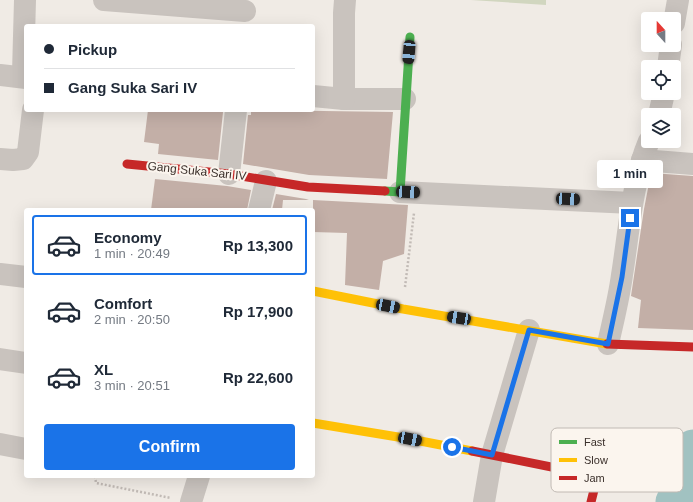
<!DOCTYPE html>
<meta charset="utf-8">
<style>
:root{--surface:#fff;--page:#f6f6f7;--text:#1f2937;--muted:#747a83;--line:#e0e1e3;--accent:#1a73e8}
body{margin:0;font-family:Arial,sans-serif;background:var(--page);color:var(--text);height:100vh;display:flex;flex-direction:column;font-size:15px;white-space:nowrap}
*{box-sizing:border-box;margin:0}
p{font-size:13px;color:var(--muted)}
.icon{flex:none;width:22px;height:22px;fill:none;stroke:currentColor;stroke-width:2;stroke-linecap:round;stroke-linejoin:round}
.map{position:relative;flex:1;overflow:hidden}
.side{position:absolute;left:24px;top:208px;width:291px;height:270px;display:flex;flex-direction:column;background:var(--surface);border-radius:4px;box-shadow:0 4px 16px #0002}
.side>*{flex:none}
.hud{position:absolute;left:24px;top:24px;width:291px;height:88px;border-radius:4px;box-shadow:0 4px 16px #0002;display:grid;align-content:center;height:88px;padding:0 20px;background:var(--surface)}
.needle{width:26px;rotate:339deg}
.buttons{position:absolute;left:641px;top:12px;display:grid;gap:8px}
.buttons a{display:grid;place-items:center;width:40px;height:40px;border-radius:4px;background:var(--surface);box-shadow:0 4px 16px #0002;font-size:20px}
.end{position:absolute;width:18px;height:18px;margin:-9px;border:5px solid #1a73e8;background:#fff;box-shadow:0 0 0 2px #fff}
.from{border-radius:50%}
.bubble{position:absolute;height:28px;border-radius:4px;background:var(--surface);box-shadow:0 4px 16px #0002;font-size:13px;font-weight:700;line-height:28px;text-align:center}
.car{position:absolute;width:12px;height:24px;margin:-12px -6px;border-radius:5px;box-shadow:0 0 3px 1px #0007;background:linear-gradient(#222 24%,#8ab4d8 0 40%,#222 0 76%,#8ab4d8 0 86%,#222 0)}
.hud b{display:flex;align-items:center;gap:14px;height:38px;font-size:15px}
.hud b+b{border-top:1px solid var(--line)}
.hud i{width:10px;height:10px;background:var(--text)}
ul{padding:7px 0 0;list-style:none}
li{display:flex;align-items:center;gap:12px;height:60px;margin:0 8px 6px;padding:0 12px;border:2px solid transparent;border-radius:4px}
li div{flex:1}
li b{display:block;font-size:15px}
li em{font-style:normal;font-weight:700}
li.on{border-color:var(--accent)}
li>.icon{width:36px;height:36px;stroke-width:1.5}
.primary-button{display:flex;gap:8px;margin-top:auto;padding:8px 20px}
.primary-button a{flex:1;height:46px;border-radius:4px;background:var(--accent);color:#fff;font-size:16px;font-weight:700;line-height:46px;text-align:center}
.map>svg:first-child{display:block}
.green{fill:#d1d6bf}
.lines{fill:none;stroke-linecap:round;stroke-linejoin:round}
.river{stroke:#a1c2c1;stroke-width:37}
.building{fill:#c3afa7}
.path{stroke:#c2bbb6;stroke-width:2.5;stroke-dasharray:2 2;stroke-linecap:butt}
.street{stroke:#c9c3be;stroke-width:22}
.fast{stroke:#4caf50;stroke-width:9}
.slow{stroke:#ffc107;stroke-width:9}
.jam{stroke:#c62828;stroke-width:9}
.route{stroke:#1a73e8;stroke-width:5}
.labels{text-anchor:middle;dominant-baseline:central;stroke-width:4;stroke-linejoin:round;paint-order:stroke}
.street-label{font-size:12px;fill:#3b302b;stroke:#fbf5ee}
.key{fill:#fbf5ee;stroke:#c1bab4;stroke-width:1}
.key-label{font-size:11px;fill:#3b302b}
</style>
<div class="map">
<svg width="693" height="502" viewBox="0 0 693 502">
<rect width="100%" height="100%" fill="#f0ebe5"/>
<polygon class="green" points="471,0 546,0 546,5"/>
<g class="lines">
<polyline class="river" points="674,502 683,485 693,448"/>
</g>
<g class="building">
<polygon points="148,110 211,110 223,112 218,160 158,154 159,144 144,142"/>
<polygon points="251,110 393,112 387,179 309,175 243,164 248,115 251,115"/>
<polygon points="651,173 693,176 693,330 638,328 641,300 631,296 644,209"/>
<polygon points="155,179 227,186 251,190 247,210 151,210"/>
<polygon points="276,194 306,199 309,200 283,200 282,210 272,210"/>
<polygon points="313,200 408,205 404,254 383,261 379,290 345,285 347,233 313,232"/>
</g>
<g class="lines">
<g class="path">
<polyline points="405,287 414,213"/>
<polyline points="95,476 96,483 171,498"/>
</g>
<g class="street">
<polyline points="104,0 245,11"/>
<polyline points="674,23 678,0"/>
<polyline points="668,67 671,45"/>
<polyline points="23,73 25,0"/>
<polyline points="0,75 26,78"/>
<polyline points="313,96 344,99 405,99"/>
<polyline points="344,99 344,13 345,0"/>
<polyline points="659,115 664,93"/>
<polyline points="0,159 13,160 23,159 28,152 33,110"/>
<polyline points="642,160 693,164"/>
<polyline points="229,174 236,110"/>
<polyline points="400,192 632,203"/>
<polyline points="259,210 266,181"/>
<polyline points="0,274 26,277"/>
<path d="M 608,344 C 613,321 619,298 622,275 C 629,232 632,181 649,141"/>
<polyline points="0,359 26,363"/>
<polyline points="0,444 26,449"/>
<polyline points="191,502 199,476"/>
<polyline points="484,502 492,455 529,330"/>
</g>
<polyline class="fast" points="385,191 400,192 410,37"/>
<g class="slow">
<polyline points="313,291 403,309 607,344"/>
<polyline points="313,423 410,439 472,451"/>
</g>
<g class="jam">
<polyline points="127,164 229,174 308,187 385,191"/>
<polyline points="607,344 693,347"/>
<polyline points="472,451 596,476 597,478 591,502"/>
</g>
</g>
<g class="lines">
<polyline class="route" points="452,447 492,455 529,330 608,344 622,277 630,218"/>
</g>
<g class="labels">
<g class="street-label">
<text transform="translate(197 171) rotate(6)">Gang Suka Sari IV</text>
</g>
</g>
<rect x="551" y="428" width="132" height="64" rx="6" class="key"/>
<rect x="559" y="440" width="18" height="4" fill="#4caf50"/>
<rect x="559" y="458" width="18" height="4" fill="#ffc107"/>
<rect x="559" y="476" width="18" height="4" fill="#c62828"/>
<g class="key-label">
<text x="584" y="446">Fast</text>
<text x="584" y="464">Slow</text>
<text x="584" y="482">Jam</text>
</g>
</svg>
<div class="buttons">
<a><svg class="needle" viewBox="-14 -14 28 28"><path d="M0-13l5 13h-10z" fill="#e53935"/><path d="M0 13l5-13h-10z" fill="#747a83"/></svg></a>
<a><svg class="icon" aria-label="locate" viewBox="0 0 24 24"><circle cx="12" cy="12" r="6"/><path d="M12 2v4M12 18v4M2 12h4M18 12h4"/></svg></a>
<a><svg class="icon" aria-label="layers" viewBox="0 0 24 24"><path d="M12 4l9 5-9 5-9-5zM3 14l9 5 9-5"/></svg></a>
</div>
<i class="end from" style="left:452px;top:447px"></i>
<i class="end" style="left:630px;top:218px"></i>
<div class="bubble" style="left:597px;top:160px;width:66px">1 min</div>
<i class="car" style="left:409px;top:52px;rotate:185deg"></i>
<i class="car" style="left:408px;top:192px;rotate:93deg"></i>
<i class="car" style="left:568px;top:199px;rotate:93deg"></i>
<i class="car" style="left:388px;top:306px;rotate:101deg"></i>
<i class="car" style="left:459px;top:318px;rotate:279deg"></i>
<i class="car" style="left:410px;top:439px;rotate:101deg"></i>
<div class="hud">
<b><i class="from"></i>Pickup</b>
<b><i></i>Gang Suka Sari IV</b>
</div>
<section class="side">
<ul>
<li class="on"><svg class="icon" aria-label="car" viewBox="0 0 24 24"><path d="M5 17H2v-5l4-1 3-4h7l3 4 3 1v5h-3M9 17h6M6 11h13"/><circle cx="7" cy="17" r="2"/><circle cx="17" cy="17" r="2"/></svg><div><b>Economy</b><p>1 min · 20:49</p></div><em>Rp 13,300</em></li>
<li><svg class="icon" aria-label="car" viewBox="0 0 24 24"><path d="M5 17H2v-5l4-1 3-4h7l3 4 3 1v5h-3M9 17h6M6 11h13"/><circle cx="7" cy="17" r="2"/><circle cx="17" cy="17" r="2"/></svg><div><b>Comfort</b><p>2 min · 20:50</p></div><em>Rp 17,900</em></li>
<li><svg class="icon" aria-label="car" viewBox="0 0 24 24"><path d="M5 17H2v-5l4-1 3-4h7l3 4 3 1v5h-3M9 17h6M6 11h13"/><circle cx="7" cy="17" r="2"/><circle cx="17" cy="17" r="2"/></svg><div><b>XL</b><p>3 min · 20:51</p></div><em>Rp 22,600</em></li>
</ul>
<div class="primary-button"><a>Confirm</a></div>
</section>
</div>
